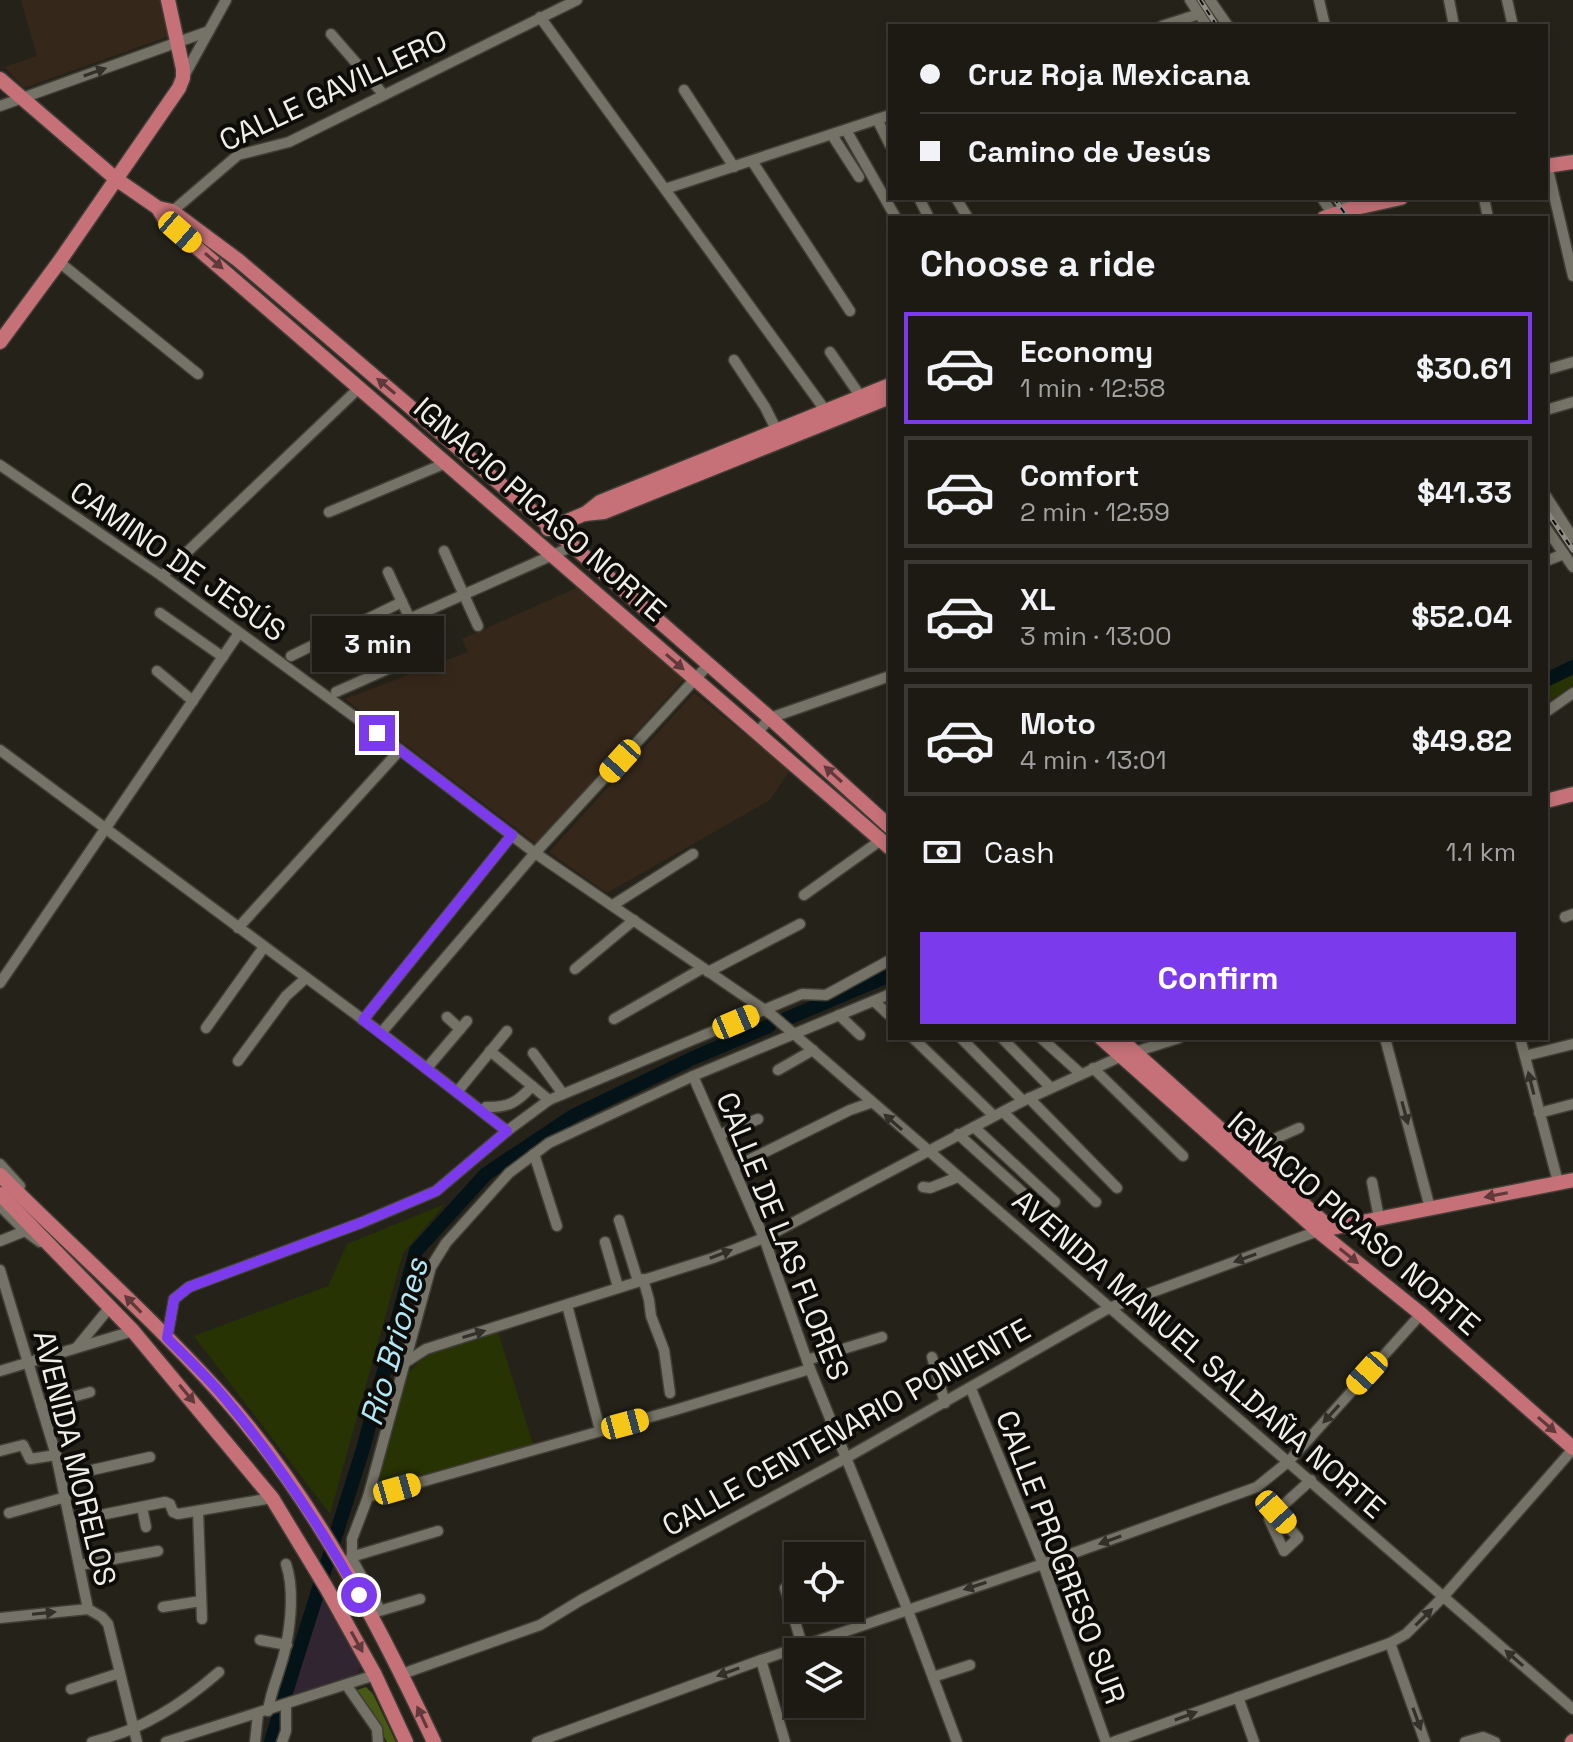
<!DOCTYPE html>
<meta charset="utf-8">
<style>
:root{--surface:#1c1a13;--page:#25231c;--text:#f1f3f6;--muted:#a0a1a0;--line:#3a3833;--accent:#7c3aed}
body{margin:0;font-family:"Space Grotesk",sans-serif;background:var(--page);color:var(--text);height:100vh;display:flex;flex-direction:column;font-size:30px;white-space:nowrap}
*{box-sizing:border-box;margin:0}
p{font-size:26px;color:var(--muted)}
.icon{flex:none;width:44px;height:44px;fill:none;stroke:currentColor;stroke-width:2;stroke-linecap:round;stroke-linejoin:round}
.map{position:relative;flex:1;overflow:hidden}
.side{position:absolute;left:888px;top:216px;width:660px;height:824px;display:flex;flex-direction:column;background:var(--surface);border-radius:0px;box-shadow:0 4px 12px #0003,0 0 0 2px var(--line)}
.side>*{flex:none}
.banner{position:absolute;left:888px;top:24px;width:660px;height:176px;border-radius:0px;box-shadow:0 4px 12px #0003,0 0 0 2px var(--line);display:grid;align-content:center;height:176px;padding:0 32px;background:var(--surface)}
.controls{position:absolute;left:784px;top:1542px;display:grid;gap:16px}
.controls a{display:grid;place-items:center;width:80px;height:80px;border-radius:0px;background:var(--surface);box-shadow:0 4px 12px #0003,0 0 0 2px var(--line);font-size:40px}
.end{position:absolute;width:36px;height:36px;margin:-18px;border:10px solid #7c3aed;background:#fff;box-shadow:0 0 0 4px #fff}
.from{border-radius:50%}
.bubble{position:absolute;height:56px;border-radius:0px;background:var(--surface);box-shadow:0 4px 12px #0003,0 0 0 2px var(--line);font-size:26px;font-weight:700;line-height:56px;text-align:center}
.car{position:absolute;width:24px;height:48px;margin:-24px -12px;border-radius:10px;box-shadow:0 0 6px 2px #0007;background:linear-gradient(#f5c518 24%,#345 0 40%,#f5c518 0 76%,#345 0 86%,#f5c518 0)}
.banner b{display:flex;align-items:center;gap:28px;height:76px;font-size:30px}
.banner b+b{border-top:2px solid var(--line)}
.banner i{width:20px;height:20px;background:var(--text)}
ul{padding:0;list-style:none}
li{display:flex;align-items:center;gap:24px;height:112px;margin:0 16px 12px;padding:0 16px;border:4px solid var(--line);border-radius:0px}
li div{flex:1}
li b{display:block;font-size:30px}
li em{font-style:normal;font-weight:700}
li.selected{border-color:var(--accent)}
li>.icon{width:72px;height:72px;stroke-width:1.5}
h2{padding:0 32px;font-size:36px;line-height:96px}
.pay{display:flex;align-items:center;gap:20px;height:88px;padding:0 32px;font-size:30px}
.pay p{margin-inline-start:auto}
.button{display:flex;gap:16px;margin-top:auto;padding:16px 32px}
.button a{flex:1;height:92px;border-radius:0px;background:var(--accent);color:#fff;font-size:32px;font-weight:700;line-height:92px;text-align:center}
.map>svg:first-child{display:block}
.education{fill:#36271b}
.medical{fill:#322532}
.green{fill:#283304}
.forest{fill:#485915}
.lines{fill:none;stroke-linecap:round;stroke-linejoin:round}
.river{stroke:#041317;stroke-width:14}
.minor-casing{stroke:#403e36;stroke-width:13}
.major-casing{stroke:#403e36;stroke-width:17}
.minor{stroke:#757367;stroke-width:10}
.major{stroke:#c57177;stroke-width:14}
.rail-casing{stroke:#908e86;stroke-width:5}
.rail{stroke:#0d0c08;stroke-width:2;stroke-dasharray:6;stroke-linecap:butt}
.oneway{fill:#313029}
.oneway2{fill:#60393a}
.route{stroke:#7c3aed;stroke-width:10}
.labels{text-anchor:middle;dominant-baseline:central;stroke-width:8;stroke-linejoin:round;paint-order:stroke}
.street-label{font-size:30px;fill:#efeee7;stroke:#0d0c08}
.water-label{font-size:32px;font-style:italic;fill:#b1e7f5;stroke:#0d0c08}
</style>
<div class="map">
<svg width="1573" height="1742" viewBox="0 0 1573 1742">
<rect width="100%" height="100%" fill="#252319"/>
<g class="education">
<polygon points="21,0 162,0 172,35 24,88 5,67 37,56"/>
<polygon points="579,587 684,679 537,844 345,699 468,652 462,639"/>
<polygon points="694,693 790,770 770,800 607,893 549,852"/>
</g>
<polygon class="medical" points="319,1594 361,1666 356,1675 290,1697"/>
<g class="green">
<polygon points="1573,672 1573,685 1546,703 1546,686"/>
<polygon points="445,1204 403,1253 330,1514 194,1336 328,1286 347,1244"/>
<polygon points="498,1332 533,1444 373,1490 406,1375 426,1355"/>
</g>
<polygon class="forest" points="366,1687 373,1694 396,1742 387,1742 357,1690"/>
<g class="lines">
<g class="river">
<polyline points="1546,680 1573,667"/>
<polyline points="786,1019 890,975"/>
<polyline points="284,1699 363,1449 416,1251 486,1174 573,1116 693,1058 769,1026"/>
<polyline points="271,1742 278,1718"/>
</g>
<defs>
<g id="minor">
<polyline points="1190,0 1207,26"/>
<polyline points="1210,0 1228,26"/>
<polyline points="1319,0 1325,26"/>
<polyline points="1449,0 1454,26"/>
<polyline points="1507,0 1513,26"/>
<polyline points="540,17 828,414"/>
<polyline points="1162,26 1199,14"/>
<polyline points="331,34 384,95"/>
<polyline points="184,76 226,0"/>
<polyline points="684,90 734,167"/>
<polyline points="0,106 209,31"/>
<polyline points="877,119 890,145"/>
<polyline points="846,130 896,218"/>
<polyline points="832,135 859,177"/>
<polyline points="752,161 850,311"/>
<polyline points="1546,161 1573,276"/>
<polyline points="665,189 890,115"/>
<polyline points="919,198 929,218"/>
<polyline points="956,198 968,218"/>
<polyline points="1322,198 1335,218"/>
<polyline points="1344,198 1357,218"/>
<polyline points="1484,198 1488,218"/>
<polyline points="168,215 238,155 289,142 577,0"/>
<polyline points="59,262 198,374"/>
<polyline points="830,352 861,397"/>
<polyline points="734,360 765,407 777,431"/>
<polyline points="1549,369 1573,362"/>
<polyline points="1546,410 1573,402"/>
<polyline points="0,465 162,576 400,750 535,853 772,1015 1573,1709"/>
<polyline points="1546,496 1573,538"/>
<polyline points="329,512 446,463"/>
<polyline points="1546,528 1573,567"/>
<polyline points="444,551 478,626"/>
<polyline points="1546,561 1564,554"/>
<polyline points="388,572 429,660"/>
<polyline points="162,576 360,387"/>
<polyline points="160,613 223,657"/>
<polyline points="411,618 573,546"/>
<polyline points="291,656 402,602"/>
<polyline points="157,671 193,701"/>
<polyline points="336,692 426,652"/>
<polyline points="1546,712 1573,693"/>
<polyline points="757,733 770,718 890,676"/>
<polyline points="0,750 381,1033 507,1131"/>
<polyline points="804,895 881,840"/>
<polyline points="613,905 693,854"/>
<polyline points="1565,917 1573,914"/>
<polyline points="238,928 400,750"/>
<polyline points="575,969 634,920"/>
<polyline points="708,972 800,924"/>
<polyline points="0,983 239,633"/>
<polyline points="874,1001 890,1016"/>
<polyline points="839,1015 860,1035"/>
<polyline points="447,1017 460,1029"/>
<polyline points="614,1019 703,968"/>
<polyline points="363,1020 512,835"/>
<polyline points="206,1028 264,947"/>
<polyline points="381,1033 535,853 709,664"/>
<polyline points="913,1038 994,1116"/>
<polyline points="961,1038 1023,1101"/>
<polyline points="1002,1038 1051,1088"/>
<polyline points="1041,1038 1081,1074"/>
<polyline points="1385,1038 1430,1208"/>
<polyline points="1520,1038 1558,1182"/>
<polyline points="490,1051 549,1100"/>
<polyline points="533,1053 563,1094"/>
<polyline points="1525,1056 1573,1044"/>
<polyline points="238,1061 286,996 306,978"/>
<polyline points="427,1068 467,1021"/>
<polyline points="1093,1068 1183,1156"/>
<polyline points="778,1070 813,1050"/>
<polyline points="693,1076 764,1238 810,1369 907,1608 957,1742"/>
<polyline points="457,1092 507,1031"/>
<polyline points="1029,1098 1117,1188"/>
<path d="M 482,1111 L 486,1107 C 508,1108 518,1102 532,1086"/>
<polyline points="1003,1112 1096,1202"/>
<polyline points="1539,1113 1573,1104"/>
<polyline points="974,1127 1055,1202"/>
<polyline points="958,1134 1022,1192"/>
<polyline points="719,1135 758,1119"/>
<polyline points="1245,1152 1299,1128"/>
<polyline points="534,1154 557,1226"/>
<polyline points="0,1164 20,1186"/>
<polyline points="735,1167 850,1110 870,1103"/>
<polyline points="1372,1182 1379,1218"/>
<polyline points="923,1187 930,1188 958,1177"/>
<polyline points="0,1206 25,1231 40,1242"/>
<polyline points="619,1220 638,1281"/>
<polyline points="0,1241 25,1231"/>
<polyline points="605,1242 618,1287"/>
<polyline points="0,1270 56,1455 87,1604 88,1609 102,1617 108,1624 137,1742"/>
<polyline points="643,1279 649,1300 651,1316 664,1350 670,1393"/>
<polyline points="567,1305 600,1430"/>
<polyline points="167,1338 174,1299 189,1287 363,1222 436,1191 507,1131 549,1100 802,994 826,995 890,960"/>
<polyline points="78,1346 110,1307"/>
<polyline points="932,1357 945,1403"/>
<polyline points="807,1360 882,1337"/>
<polyline points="403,1364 426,1349 713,1258 764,1238 1023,1101 1122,1056 1179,1038"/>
<polyline points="0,1371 133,1331"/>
<polyline points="971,1389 1043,1564 1106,1742"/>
<polyline points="41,1406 90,1392"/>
<polyline points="0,1451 23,1445 30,1459 56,1455"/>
<polyline points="61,1477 150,1457"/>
<polyline points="368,1497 675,1410 810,1369"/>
<polyline points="142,1507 146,1527"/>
<polyline points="198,1511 202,1619"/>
<polyline points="1276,1512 1298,1538 1284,1551 1269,1519 1270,1517 1311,1480"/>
<polyline points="9,1513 66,1497"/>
<polyline points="71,1521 165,1502 170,1504 173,1512 178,1514 272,1498"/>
<polyline points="351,1557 438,1531"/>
<polyline points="80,1565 158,1551"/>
<polyline points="785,1588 802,1645"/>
<polyline points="163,1607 201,1601"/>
<polyline points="380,1610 352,1559 352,1539 368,1497 431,1267 446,1243 509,1173 549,1143 693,1076 890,994"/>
<polyline points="376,1612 420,1599"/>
<polyline points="0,1618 88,1609"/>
<polyline points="260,1640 287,1645"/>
<polyline points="1390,1643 1425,1742"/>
<polyline points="761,1660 785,1742"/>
<polyline points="402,1674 540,1625 581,1600 846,1458 1109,1308 1318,1231"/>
<polyline points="933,1677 970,1665"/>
<polyline points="347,1686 377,1729 378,1742"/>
<polyline points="71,1689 120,1673"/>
<polyline points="1238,1697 1254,1742"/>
<path d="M 268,1711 C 271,1688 282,1668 286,1645 C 291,1621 294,1587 286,1564"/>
<path d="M 92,1742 C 142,1730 181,1705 219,1672"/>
<polyline points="166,1742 375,1675"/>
<polyline points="255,1742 258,1714"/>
<polyline points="282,1742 286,1731 286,1705"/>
<polyline points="537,1742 761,1660 1043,1564 1257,1487 1289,1461 1421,1314"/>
<polyline points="1113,1742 1390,1643 1406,1634 1444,1596 1573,1449"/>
<polyline points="1465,1742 1483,1737 1495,1742"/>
</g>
<g id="major">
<polyline points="0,79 116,179 158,208 172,211 238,260 573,546 770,718 890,827"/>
<polyline points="1546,166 1573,162"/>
<polyline points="158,208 165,220 890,848"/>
<polyline points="1324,218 1351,209 1401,198"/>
<polyline points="0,342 59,262 179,88 183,78 183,69 168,0"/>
<polyline points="585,514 600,502 890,385"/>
<polyline points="548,529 584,514 604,512 890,397"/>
<polyline points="1546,801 1573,794"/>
<polyline points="1101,1038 1318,1231 1421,1314 1573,1448"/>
<polyline points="1119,1038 1330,1228"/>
<path d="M 0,1175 C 73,1248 150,1316 219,1392 C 311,1494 376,1619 434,1742"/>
<polyline points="0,1194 133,1331 272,1498 326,1587 375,1675 406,1742"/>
<polyline points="1322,1230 1573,1180"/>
<polyline points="1572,1742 1573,1741"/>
</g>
</defs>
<use href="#minor" class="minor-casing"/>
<use href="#major" class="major-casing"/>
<use href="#minor" class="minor"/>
<use href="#major" class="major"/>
<defs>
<g id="rail">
<polyline points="1200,0 1217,26"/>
<polyline points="1334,198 1348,218"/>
<polyline points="1546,510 1573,550"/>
</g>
</defs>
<use href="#rail" class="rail-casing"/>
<use href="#rail" class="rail"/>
</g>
<defs><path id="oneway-solid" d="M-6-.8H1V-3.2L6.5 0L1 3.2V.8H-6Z" transform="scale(2)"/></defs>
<g class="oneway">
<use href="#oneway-solid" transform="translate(95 72) rotate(-19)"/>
<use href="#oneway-solid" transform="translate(1531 1083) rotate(-104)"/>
<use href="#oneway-solid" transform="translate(1405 1113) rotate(75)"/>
<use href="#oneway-solid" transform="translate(893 1122) rotate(-139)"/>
<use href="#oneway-solid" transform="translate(721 1254) rotate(-21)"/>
<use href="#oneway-solid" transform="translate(1245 1258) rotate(160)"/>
<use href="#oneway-solid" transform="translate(474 1334) rotate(-17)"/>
<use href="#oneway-solid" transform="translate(1331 1414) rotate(132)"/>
<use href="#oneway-solid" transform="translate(1110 1540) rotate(160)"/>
<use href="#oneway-solid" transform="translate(975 1586) rotate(162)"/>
<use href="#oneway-solid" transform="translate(44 1613) rotate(-6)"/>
<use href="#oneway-solid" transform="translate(1424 1617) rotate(-45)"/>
<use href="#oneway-solid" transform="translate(1514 1658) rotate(-139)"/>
<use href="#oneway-solid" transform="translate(728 1672) rotate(160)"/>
<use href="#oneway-solid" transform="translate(1186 1716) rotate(-20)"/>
<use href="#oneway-solid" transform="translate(1417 1719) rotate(70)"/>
</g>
<g class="oneway2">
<use href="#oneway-solid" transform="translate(214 261) rotate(41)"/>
<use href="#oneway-solid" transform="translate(386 386) rotate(-140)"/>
<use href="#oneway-solid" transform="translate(675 662) rotate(41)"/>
<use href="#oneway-solid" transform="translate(833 774) rotate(-138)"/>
<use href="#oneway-solid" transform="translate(1496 1195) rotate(169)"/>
<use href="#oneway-solid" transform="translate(1349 1256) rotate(39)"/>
<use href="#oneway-solid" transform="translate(133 1304) rotate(-134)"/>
<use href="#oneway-solid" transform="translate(187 1394) rotate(50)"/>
<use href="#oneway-solid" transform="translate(1547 1425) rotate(41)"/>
<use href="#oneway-solid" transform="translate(357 1642) rotate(61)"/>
<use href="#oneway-solid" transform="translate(422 1717) rotate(-115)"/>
</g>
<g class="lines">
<path class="route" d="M 359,1595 C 319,1524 275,1458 223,1396 C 206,1376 186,1357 167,1338 L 174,1299 L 189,1287 L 363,1222 L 436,1191 L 507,1131 L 363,1020 L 512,835 L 377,733"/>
</g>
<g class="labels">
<g class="street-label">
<text transform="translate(333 90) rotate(-25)">CALLE GAVILLERO</text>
<text transform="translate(540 509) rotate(41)">IGNACIO PICASO NORTE</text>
<text transform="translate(178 561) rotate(35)">CAMINO DE JESÚS</text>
<text transform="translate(1354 1223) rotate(41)">IGNACIO PICASO NORTE</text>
<text transform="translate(783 1236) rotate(68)">CALLE DE LAS FLORES</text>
<text transform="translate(1199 1354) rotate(41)">AVENIDA MANUEL SALDAÑA NORTE</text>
<text transform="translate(846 1427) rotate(-29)">CALLE CENTENARIO PONIENTE</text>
<text transform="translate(75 1458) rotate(76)">AVENIDA MORELOS</text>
<text transform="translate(1061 1557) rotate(69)">CALLE PROGRESO SUR</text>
</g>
<g class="water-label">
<text transform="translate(394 1342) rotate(-74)">Rio Briones</text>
</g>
</g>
</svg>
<div class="controls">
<a><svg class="icon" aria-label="locate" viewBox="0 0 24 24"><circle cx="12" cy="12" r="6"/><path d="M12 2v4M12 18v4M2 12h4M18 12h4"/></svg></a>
<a><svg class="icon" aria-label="layers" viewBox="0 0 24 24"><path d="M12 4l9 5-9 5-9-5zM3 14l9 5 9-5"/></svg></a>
</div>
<i class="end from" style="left:359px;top:1595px"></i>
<i class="end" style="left:377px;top:733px"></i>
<div class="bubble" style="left:312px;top:616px;width:132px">3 min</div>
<i class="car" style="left:180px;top:232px;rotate:131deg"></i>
<i class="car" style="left:620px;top:761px;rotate:222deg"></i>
<i class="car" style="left:736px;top:1022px;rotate:67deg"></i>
<i class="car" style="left:1367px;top:1373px;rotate:222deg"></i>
<i class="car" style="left:625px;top:1424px;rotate:75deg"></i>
<i class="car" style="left:397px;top:1489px;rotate:74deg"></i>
<i class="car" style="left:1276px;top:1512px;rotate:138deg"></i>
<div class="banner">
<b><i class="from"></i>Cruz Roja Mexicana</b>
<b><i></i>Camino de Jesús</b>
</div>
<section class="side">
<h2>Choose a ride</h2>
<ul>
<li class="selected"><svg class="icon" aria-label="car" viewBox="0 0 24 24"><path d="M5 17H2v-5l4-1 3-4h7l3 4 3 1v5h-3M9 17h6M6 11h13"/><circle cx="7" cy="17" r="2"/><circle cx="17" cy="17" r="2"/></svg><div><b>Economy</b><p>1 min · 12:58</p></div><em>$30.61</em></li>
<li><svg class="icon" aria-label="car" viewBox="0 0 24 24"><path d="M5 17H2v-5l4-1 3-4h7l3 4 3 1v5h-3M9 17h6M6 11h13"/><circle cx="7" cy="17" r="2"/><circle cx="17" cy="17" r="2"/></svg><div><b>Comfort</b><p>2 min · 12:59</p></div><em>$41.33</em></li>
<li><svg class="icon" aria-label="car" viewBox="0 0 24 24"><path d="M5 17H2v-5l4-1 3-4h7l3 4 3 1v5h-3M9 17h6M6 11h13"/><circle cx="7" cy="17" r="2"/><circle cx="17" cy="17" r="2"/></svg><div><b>XL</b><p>3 min · 13:00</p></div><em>$52.04</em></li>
<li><svg class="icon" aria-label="car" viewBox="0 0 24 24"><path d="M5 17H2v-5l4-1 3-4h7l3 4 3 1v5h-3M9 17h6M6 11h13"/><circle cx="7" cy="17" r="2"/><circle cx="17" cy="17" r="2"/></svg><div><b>Moto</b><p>4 min · 13:01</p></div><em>$49.82</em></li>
</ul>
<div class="pay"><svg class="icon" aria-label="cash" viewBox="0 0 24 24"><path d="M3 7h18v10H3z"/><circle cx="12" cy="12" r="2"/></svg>Cash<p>1.1 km</p></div>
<div class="button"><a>Confirm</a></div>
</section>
</div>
